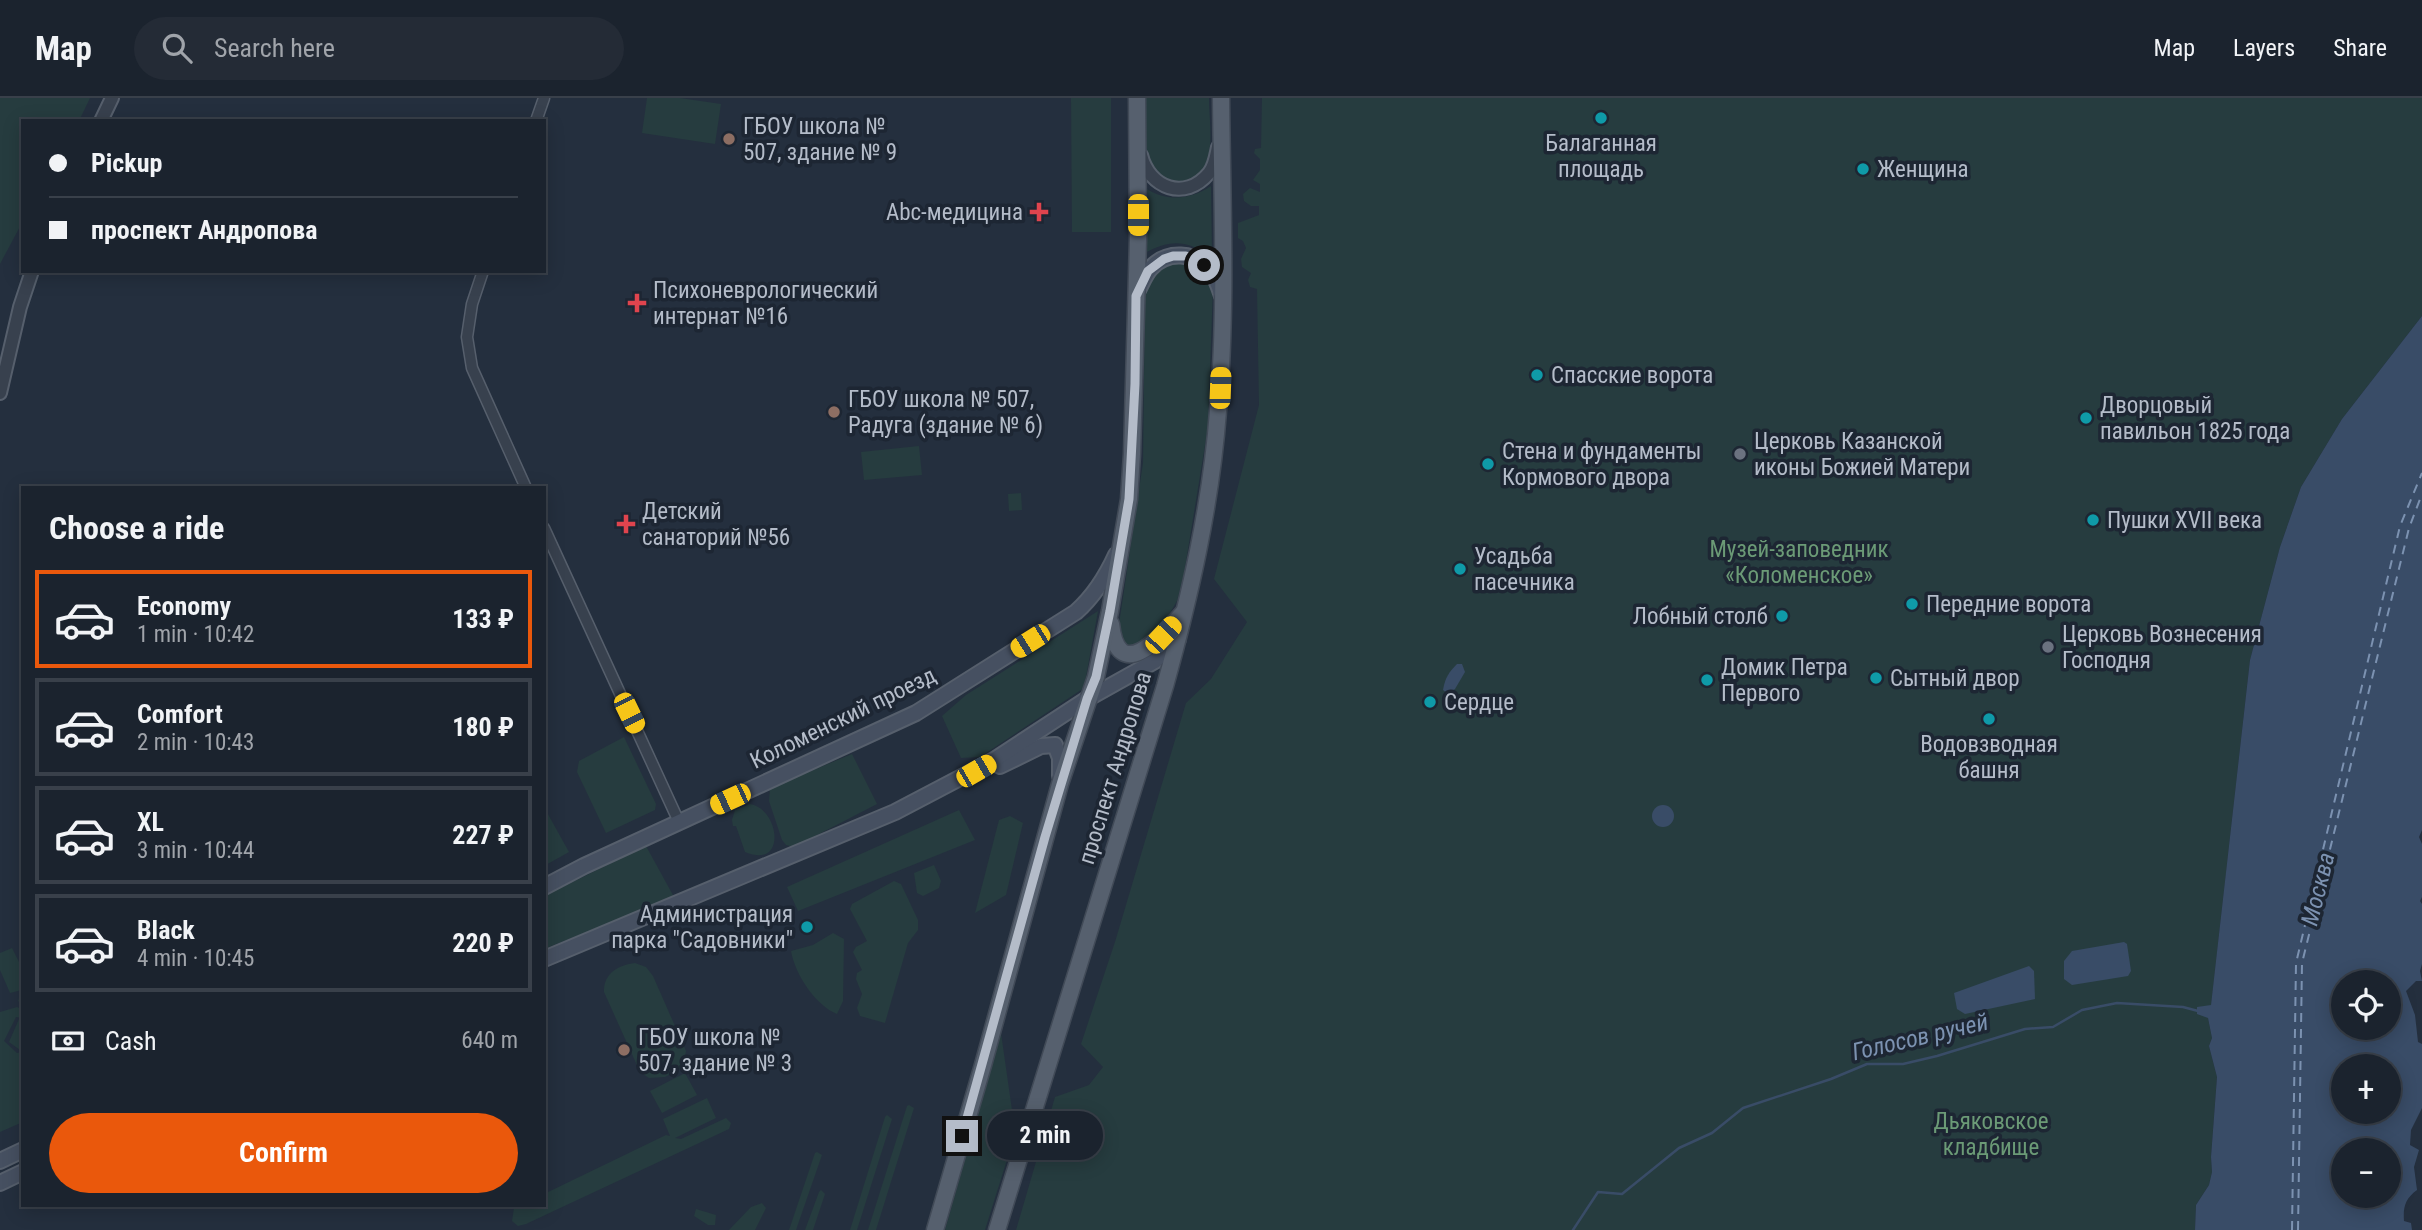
<!DOCTYPE html>
<meta charset="utf-8">
<style>
:root{--surface:#1b232e;--page:#242b36;--text:#f1f3f6;--muted:#a0a4aa;--line:#39404a;--accent:#ea580c}
body{margin:0;font-family:"Roboto Condensed",sans-serif;background:var(--page);color:var(--text);height:100vh;display:flex;flex-direction:column;font-size:26px;white-space:nowrap}
*{box-sizing:border-box;margin:0}
p{font-size:23px;color:var(--muted)}
.icon{flex:none;width:38px;height:38px;fill:none;stroke:currentColor;stroke-width:2;stroke-linecap:round;stroke-linejoin:round}
.map{position:relative;flex:1;overflow:hidden}
.panel{position:absolute;left:21px;top:388px;width:525px;height:721px;display:flex;flex-direction:column;background:var(--surface);border-radius:0px;box-shadow:0 4px 18px #0003,0 0 0 2px var(--line)}
.panel>*{flex:none}
.hud{position:absolute;left:21px;top:21px;width:525px;height:154px;border-radius:0px;box-shadow:0 4px 18px #0003,0 0 0 2px var(--line);display:grid;align-content:center;height:154px;padding:0 28px;background:var(--surface)}
.buttons{position:absolute;left:2331px;top:872px;display:grid;gap:14px}
.buttons a{display:grid;place-items:center;width:70px;height:70px;border-radius:50%;background:var(--surface);box-shadow:0 4px 18px #0003,0 0 0 2px var(--line);font-size:35px}
.end{position:absolute;width:32px;height:32px;margin:-16px;border:9px solid #b4bcc9;background:#111;box-shadow:0 0 0 4px #111}
.from{border-radius:50%}
.bubble{position:absolute;height:49px;border-radius:24px;background:var(--surface);box-shadow:0 4px 18px #0003,0 0 0 2px var(--line);font-size:23px;font-weight:700;line-height:49px;text-align:center}
.car{position:absolute;width:21px;height:42px;margin:-21px -10px;border-radius:9px;box-shadow:0 0 5px 2px #0007;background:linear-gradient(#f5c518 24%,#345 0 40%,#f5c518 0 76%,#345 0 86%,#f5c518 0)}
.hud b{display:flex;align-items:center;gap:24px;height:66px;font-size:26px}
.hud b+b{border-top:2px solid var(--line)}
.hud i{width:18px;height:18px;background:var(--text)}
ul{padding:0;list-style:none}
li{display:flex;align-items:center;gap:21px;height:98px;margin:0 14px 10px;padding:0 14px;border:4px solid var(--line);border-radius:0px}
li div{flex:1}
li b{display:block;font-size:26px}
li em{font-style:normal;font-weight:700}
li.active{border-color:var(--accent)}
li>.icon{width:63px;height:63px;stroke-width:1.5}
h2{padding:0 28px;font-size:32px;line-height:84px}
.pay{display:flex;align-items:center;gap:18px;height:77px;padding:0 28px;font-size:26px}
.pay p{margin-inline-start:auto}
.action{display:flex;gap:14px;margin-top:auto;padding:14px 28px}
.action a{flex:1;height:80px;border-radius:42px;background:var(--accent);color:#fff;font-size:28px;font-weight:700;line-height:80px;text-align:center}
header{display:flex;align-items:center;gap:42px;box-sizing:border-box;height:98px;padding:0 35px;background:var(--surface);border-bottom:2px solid var(--line)}
header strong{font-size:33px}
nav{display:flex;gap:38px;margin-inline-start:auto;font-size:24px}
.search{width:490px;height:63px;background:var(--page);display:flex;align-items:center;gap:18px;box-sizing:border-box;padding:0 24px;border-radius:38px;color:var(--muted);font-size:26px}
.map>svg:first-child{display:block}
.green{fill:#263c3f}
.water{fill:#394c67;fill-rule:evenodd}
.lines{fill:none;stroke-linecap:round;stroke-linejoin:round}
.stream{stroke:#394c67;stroke-width:2.5}
.ferry{stroke:#7c92b1;stroke-width:2;stroke-dasharray:9 7;stroke-linecap:butt}
.minor-casing{stroke:#565f6c;stroke-width:13}
.tertiary-casing{stroke:#565f6c;stroke-width:16}
.secondary-casing{stroke:#565f6c;stroke-width:18}
.primary-casing{stroke:#414a57;stroke-width:19}
.minor{stroke:#38414e;stroke-width:10}
.tertiary{stroke:#38414e;stroke-width:12}
.secondary{stroke:#465061;stroke-width:14}
.primary{stroke:#56606e;stroke-width:16}
.route{stroke:#b4bcc9;stroke-width:9}
.culture-dot{fill:#0f9aa8;stroke:#1d2633;stroke-width:2.5}
.education-dot{fill:#8d6e63;stroke:#1d2633;stroke-width:2.5}
.health-dot{fill:#e0444e;stroke:#1d2633;stroke-width:2.5}
.worship-dot{fill:#6b7280;stroke:#1d2633;stroke-width:2.5}
.labels{text-anchor:middle;dominant-baseline:central;stroke-width:7;stroke-linejoin:round;paint-order:stroke}
.poi-label{font-size:23px;fill:#b4bcc9;stroke:#1d2633;text-anchor:start}
.park-label{font-size:23px;fill:#6b9a76;stroke:#1d2633}
.street-label{font-size:23px;fill:#b4bcc9;stroke:#1d2633}
.water-label{font-size:24px;font-style:italic;fill:#7c92b1;stroke:#1d2633}
</style>
<header>
<strong>Map</strong>
<div class="search"><svg class="icon" aria-label="search" viewBox="0 0 24 24"><circle cx="10" cy="10" r="6"/><path d="M15 15l6 6"/></svg>Search here</div>
<nav><a>Map</a><a>Layers</a><a>Share</a></nav>
</header>
<div class="map">
<svg width="2422" height="1132" viewBox="0 0 2422 1132">
<rect width="100%" height="100%" fill="#242f3e"/>
<g class="green">
<polygon points="0,0 90,0 79,23 23,23 23,123 0,166"/>
<polygon points="647,0 680,0 721,6 715,46 642,35"/>
<polygon points="1071,0 1111,0 1111,134 1072,134"/>
<path d="M 1145,0 L 1209,0 C 1209,18 1213,43 1208,60 C 1205,71 1197,80 1186,83 C 1138,96 1145,27 1145,0 Z"/>
<polygon points="1262,0 2422,0 2422,218 2342,321 2301,389 2280,449 2250,562 2211,908 2197,910 2208,920 2212,940 2209,948 2217,979 2211,1059 2212,1074 2209,1087 2196,1107 2195,1132 1016,1132 1055,999 1089,987 1103,969 1081,946 1115,844 1186,605 1211,581 1247,524 1214,481 1259,307 1257,191 1250,189 1248,182 1251,175 1242,169 1241,161 1246,150 1243,143 1238,140 1238,125 1259,117 1259,108 1251,108 1244,103 1243,96 1250,90 1260,94 1260,86 1253,82 1260,72 1260,61 1254,55 1255,51 1261,50"/>
<path d="M 1211,88 L 1212,158 C 1185,142 1170,141 1143,156 L 1145,90 C 1167,104 1190,102 1211,88 Z"/>
<path d="M 1171,164 C 1194,164 1202,169 1213,189 L 1208,329 L 1184,476 L 1177,503 L 1161,530 L 1138,549 L 1124,548 L 1119,526 L 1143,365 L 1145,190 L 1150,176 Z"/>
<polygon points="919,348 922,377 864,382 861,354"/>
<polygon points="1021,395 1022,412 1009,413 1008,396"/>
<polygon points="1098,513 1084,590 980,659 961,660 942,618 966,597"/>
<polygon points="624,639 656,706 655,712 606,735 577,674 579,663"/>
<polygon points="852,656 877,706 794,749 786,747 782,742 769,703 770,690"/>
<path d="M 750,706 C 780,711 787,772 745,754 L 736,728 L 733,728 L 732,722 L 735,712 Z"/>
<polygon points="544,709 569,754 544,768"/>
<polygon points="959,712 975,742 798,813 787,789"/>
<polygon points="1010,718 1023,725 1006,797 975,815 999,722"/>
<polygon points="646,748 674,799 544,851 544,798"/>
<polygon points="934,767 941,783 939,790 923,798 917,795 914,775"/>
<polygon points="894,783 901,786 918,822 918,832 908,845 885,925 860,918 857,910 862,896 856,881 857,875 862,872 853,854 856,849 867,843 850,811 852,806"/>
<path d="M 833,835 L 844,841 L 843,903 L 837,916 C 815,907 795,876 791,853 L 813,847 Z"/>
<polygon points="12,850 23,872 23,907 18,903 22,892 10,895 0,872 0,855"/>
<path d="M 635,865 L 646,869 L 653,878 L 686,953 L 683,969 L 665,979 L 649,980 L 640,974 L 604,894 C 603,876 618,867 635,865 Z"/>
<polygon points="17,909 23,912 23,920 16,919 4,943 17,955 23,954 23,1024 0,1034 0,914"/>
<polygon points="19,921 23,923 23,952 20,952 9,944"/>
<polygon points="1001,935 1012,1012 1011,1049 985,1132 945,1132"/>
<polygon points="685,975 697,997 662,1015 650,993"/>
<polygon points="707,1000 716,1020 675,1040 681,1041 726,1020 731,1025 729,1031 526,1126 518,1128 512,1123 514,1110 544,1108 544,1096 666,1037 670,1038 663,1021"/>
<polygon points="909,1007 914,1010 876,1132 868,1132 907,1008"/>
<polygon points="887,1017 892,1021 857,1132 850,1132 885,1019"/>
<polygon points="817,1054 822,1057 796,1132 789,1132 815,1055"/>
<polygon points="821,1092 825,1096 813,1132 805,1132 819,1094"/>
<polygon points="762,1105 766,1110 755,1132 729,1132 751,1109"/>
<polygon points="696,1111 716,1117 715,1127 708,1127 694,1118"/>
</g>
<g class="water">
<path d="M 2422,218 L 2422,732 L 2419,739 L 2422,746 L 2422,799 L 2420,803 L 2422,806 L 2422,866 L 2420,873 L 2422,883 L 2416,883 L 2406,893 L 2415,917 L 2418,944 L 2422,946 L 2422,1010 L 2411,1032 L 2410,1047 L 2419,1052 L 2414,1069 L 2417,1092 C 2405,1101 2403,1109 2404,1123 L 2411,1125 L 2412,1132 L 2195,1132 L 2196,1107 L 2209,1087 L 2212,1074 L 2211,1059 L 2217,979 L 2209,948 L 2212,940 L 2208,920 L 2197,916 L 2197,909 L 2211,907 L 2250,562 L 2280,449 L 2301,389 L 2342,321 ZM 2343,884 L 2389,884 L 2389,929 L 2343,929 ZM 2343,968 L 2389,968 L 2389,1013 L 2343,1013 ZM 2343,1052 L 2389,1052 L 2389,1097 L 2343,1097 Z"/>
<path d="M 1457,566 L 1462,566 L 1465,574 L 1455,591 L 1448,596 L 1443,592 C 1445,580 1449,574 1457,566 Z"/>
<circle cx="1663" cy="718" r="11"/>
<polygon points="2124,844 2127,846 2131,873 2128,878 2072,887 2064,881 2064,863 2072,853"/>
<polygon points="2029,868 2034,873 2035,901 1965,916 1957,911 1954,895"/>
</g>
<g class="lines">
<polyline class="stream" points="1573,1132 1598,1094 1622,1096 1679,1050 1712,1035 1743,1010 1831,981 1867,966 1903,966 1937,958 2025,931 2053,929 2082,912 2117,905 2183,909 2198,913"/>
<g class="ferry">
<polyline points="2292,1132 2296,865 2400,428 2422,375"/>
<polyline points="2298,1132 2302,865 2409,430 2422,396"/>
</g>
<defs>
<g id="minor">
<polyline points="536,23 544,0"/>
<polyline points="483,173 472,206 467,239 472,270 526,390"/>
<polyline points="544,430 679,724"/>
</g>
<g id="tertiary">
<polyline points="101,23 112,0"/>
<path d="M 1141,57 C 1149,90 1185,104 1209,75 C 1215,68 1216,58 1218,49"/>
<polyline points="0,295 20,209 32,173"/>
</g>
<g id="secondary">
<path d="M 1137,194 C 1141,187 1145,176 1151,170 C 1167,152 1195,154 1210,172 C 1216,179 1219,189 1222,198"/>
<polyline points="1000,668 1041,648 1055,647 1060,660 1060,678"/>
<path d="M 544,789 L 584,768 L 916,615 L 1076,514 C 1094,498 1106,479 1116,457"/>
<polyline points="544,861 895,714 994,662 1087,601 1155,563 1178,541"/>
<polyline points="0,1063 23,1052"/>
<polyline points="0,1085 23,1074"/>
</g>
<g id="primary">
<path d="M 1111,526 C 1118,589 1163,537 1183,515"/>
<polyline points="935,1132 983,967 1060,686 1096,579 1110,513 1129,401 1132,356 1138,141 1137,0"/>
<path d="M 997,1132 L 1165,588 C 1190,498 1211,407 1218,313 C 1227,209 1222,104 1221,0"/>
</g>
</defs>
<use href="#minor" class="minor-casing"/>
<use href="#tertiary" class="tertiary-casing"/>
<use href="#secondary" class="secondary-casing"/>
<use href="#primary" class="primary-casing"/>
<use href="#minor" class="minor"/>
<use href="#tertiary" class="tertiary"/>
<use href="#secondary" class="secondary"/>
<use href="#primary" class="primary"/>
</g>
<g class="lines">
<polyline class="route" points="962,1038 1045,739 1087,601 1096,579 1110,513 1129,401 1135,286 1136,198 1148,173 1164,161 1173,158 1186,158 1204,167"/>
</g>
<g class="culture-dot">
<circle cx="1601" cy="20" r="7"/>
<circle cx="1863" cy="71" r="7"/>
<circle cx="1537" cy="277" r="7"/>
<circle cx="2086" cy="320" r="7"/>
<circle cx="1488" cy="366" r="7"/>
<circle cx="2093" cy="422" r="7"/>
<circle cx="1460" cy="471" r="7"/>
<circle cx="1912" cy="506" r="7"/>
<circle cx="1782" cy="518" r="7"/>
<circle cx="1876" cy="580" r="7"/>
<circle cx="1707" cy="582" r="7"/>
<circle cx="1430" cy="604" r="7"/>
<circle cx="1989" cy="621" r="7"/>
<circle cx="807" cy="829" r="7"/>
</g>
<g class="education-dot">
<circle cx="729" cy="41" r="7"/>
<circle cx="834" cy="314" r="7"/>
<circle cx="624" cy="952" r="7"/>
</g>
<g class="health-dot">
<path d="M1035.5 103.5h7v7h7v7h-7v7h-7v-7h-7v-7h7z"/>
<path d="M633.5 194.5h7v7h7v7h-7v7h-7v-7h-7v-7h7z"/>
<path d="M622.5 415.5h7v7h7v7h-7v7h-7v-7h-7v-7h7z"/>
</g>
<g class="worship-dot">
<circle cx="1740" cy="356" r="7"/>
<circle cx="2048" cy="549" r="7"/>
</g>
<g class="labels">
<g class="poi-label">
<text x="743" y="28">ГБОУ школа №<tspan x="743" dy="26">507, здание № 9</tspan></text>
<text x="1601" y="45" text-anchor="middle">Балаганная<tspan x="1601" dy="26">площадь</tspan></text>
<text x="1877" y="71">Женщина</text>
<text x="1023" y="114" text-anchor="end">Abc-медицина</text>
<text x="653" y="192">Психоневрологический<tspan x="653" dy="26">интернат №16</tspan></text>
<text x="1551" y="277">Спасские ворота</text>
<text x="848" y="301">ГБОУ школа № 507,<tspan x="848" dy="26">Радуга (здание № 6)</tspan></text>
<text x="2100" y="307">Дворцовый<tspan x="2100" dy="26">павильон 1825 года</tspan></text>
<text x="1754" y="343">Церковь Казанской<tspan x="1754" dy="26">иконы Божией Матери</tspan></text>
<text x="1502" y="353">Стена и фундаменты<tspan x="1502" dy="26">Кормового двора</tspan></text>
<text x="642" y="413">Детский<tspan x="642" dy="26">санаторий №56</tspan></text>
<text x="2107" y="422">Пушки XVII века</text>
<text x="1474" y="458">Усадьба<tspan x="1474" dy="26">пасечника</tspan></text>
<text x="1926" y="506">Передние ворота</text>
<text x="1768" y="518" text-anchor="end">Лобный столб</text>
<text x="2062" y="536">Церковь Вознесения<tspan x="2062" dy="26">Господня</tspan></text>
<text x="1721" y="569">Домик Петра<tspan x="1721" dy="26">Первого</tspan></text>
<text x="1890" y="580">Сытный двор</text>
<text x="1444" y="604">Сердце</text>
<text x="1989" y="646" text-anchor="middle">Водовзводная<tspan x="1989" dy="26">башня</tspan></text>
<text x="793" y="816" text-anchor="end">Администрация<tspan x="793" dy="26">парка "Садовники"</tspan></text>
<text x="638" y="939">ГБОУ школа №<tspan x="638" dy="26">507, здание № 3</tspan></text>
</g>
<g class="park-label">
<text x="1799" y="451">Музей-заповедник<tspan x="1799" dy="26">«Коломенское»</tspan></text>
<text x="1991" y="1023">Дьяковское<tspan x="1991" dy="26">кладбище</tspan></text>
</g>
<g class="street-label">
<text transform="translate(843 620) rotate(-26)">Коломенский проезд</text>
<text transform="translate(1115 670) rotate(-73)">проспект Андропова</text>
</g>
<g class="water-label">
<text transform="translate(2318 791) rotate(-76)">Москва</text>
<text transform="translate(1920 939) rotate(-13)">Голосов ручей</text>
</g>
</g>
</svg>
<div class="buttons">
<a><svg class="icon" aria-label="locate" viewBox="0 0 24 24"><circle cx="12" cy="12" r="6"/><path d="M12 2v4M12 18v4M2 12h4M18 12h4"/></svg></a>
<a>+</a>
<a>−</a>
</div>
<i class="end from" style="left:1204px;top:167px"></i>
<i class="end" style="left:962px;top:1038px"></i>
<div class="bubble" style="left:987px;top:1013px;width:116px">2 min</div>
<i class="car" style="left:1138px;top:117px;rotate:180deg"></i>
<i class="car" style="left:1220px;top:290px;rotate:2deg"></i>
<i class="car" style="left:1163px;top:537px;rotate:43deg"></i>
<i class="car" style="left:1030px;top:543px;rotate:238deg"></i>
<i class="car" style="left:629px;top:615px;rotate:154deg"></i>
<i class="car" style="left:976px;top:673px;rotate:60deg"></i>
<i class="car" style="left:730px;top:701px;rotate:245deg"></i>
<div class="hud">
<b><i class="from"></i>Pickup</b>
<b><i></i>проспект Андропова</b>
</div>
<section class="panel">
<h2>Choose a ride</h2>
<ul>
<li class="active"><svg class="icon" aria-label="car" viewBox="0 0 24 24"><path d="M5 17H2v-5l4-1 3-4h7l3 4 3 1v5h-3M9 17h6M6 11h13"/><circle cx="7" cy="17" r="2"/><circle cx="17" cy="17" r="2"/></svg><div><b>Economy</b><p>1 min · 10:42</p></div><em>133 ₽</em></li>
<li><svg class="icon" aria-label="car" viewBox="0 0 24 24"><path d="M5 17H2v-5l4-1 3-4h7l3 4 3 1v5h-3M9 17h6M6 11h13"/><circle cx="7" cy="17" r="2"/><circle cx="17" cy="17" r="2"/></svg><div><b>Comfort</b><p>2 min · 10:43</p></div><em>180 ₽</em></li>
<li><svg class="icon" aria-label="car" viewBox="0 0 24 24"><path d="M5 17H2v-5l4-1 3-4h7l3 4 3 1v5h-3M9 17h6M6 11h13"/><circle cx="7" cy="17" r="2"/><circle cx="17" cy="17" r="2"/></svg><div><b>XL</b><p>3 min · 10:44</p></div><em>227 ₽</em></li>
<li><svg class="icon" aria-label="car" viewBox="0 0 24 24"><path d="M5 17H2v-5l4-1 3-4h7l3 4 3 1v5h-3M9 17h6M6 11h13"/><circle cx="7" cy="17" r="2"/><circle cx="17" cy="17" r="2"/></svg><div><b>Black</b><p>4 min · 10:45</p></div><em>220 ₽</em></li>
</ul>
<div class="pay"><svg class="icon" aria-label="cash" viewBox="0 0 24 24"><path d="M3 7h18v10H3z"/><circle cx="12" cy="12" r="2"/></svg>Cash<p>640 m</p></div>
<div class="action"><a>Confirm</a></div>
</section>
</div>
